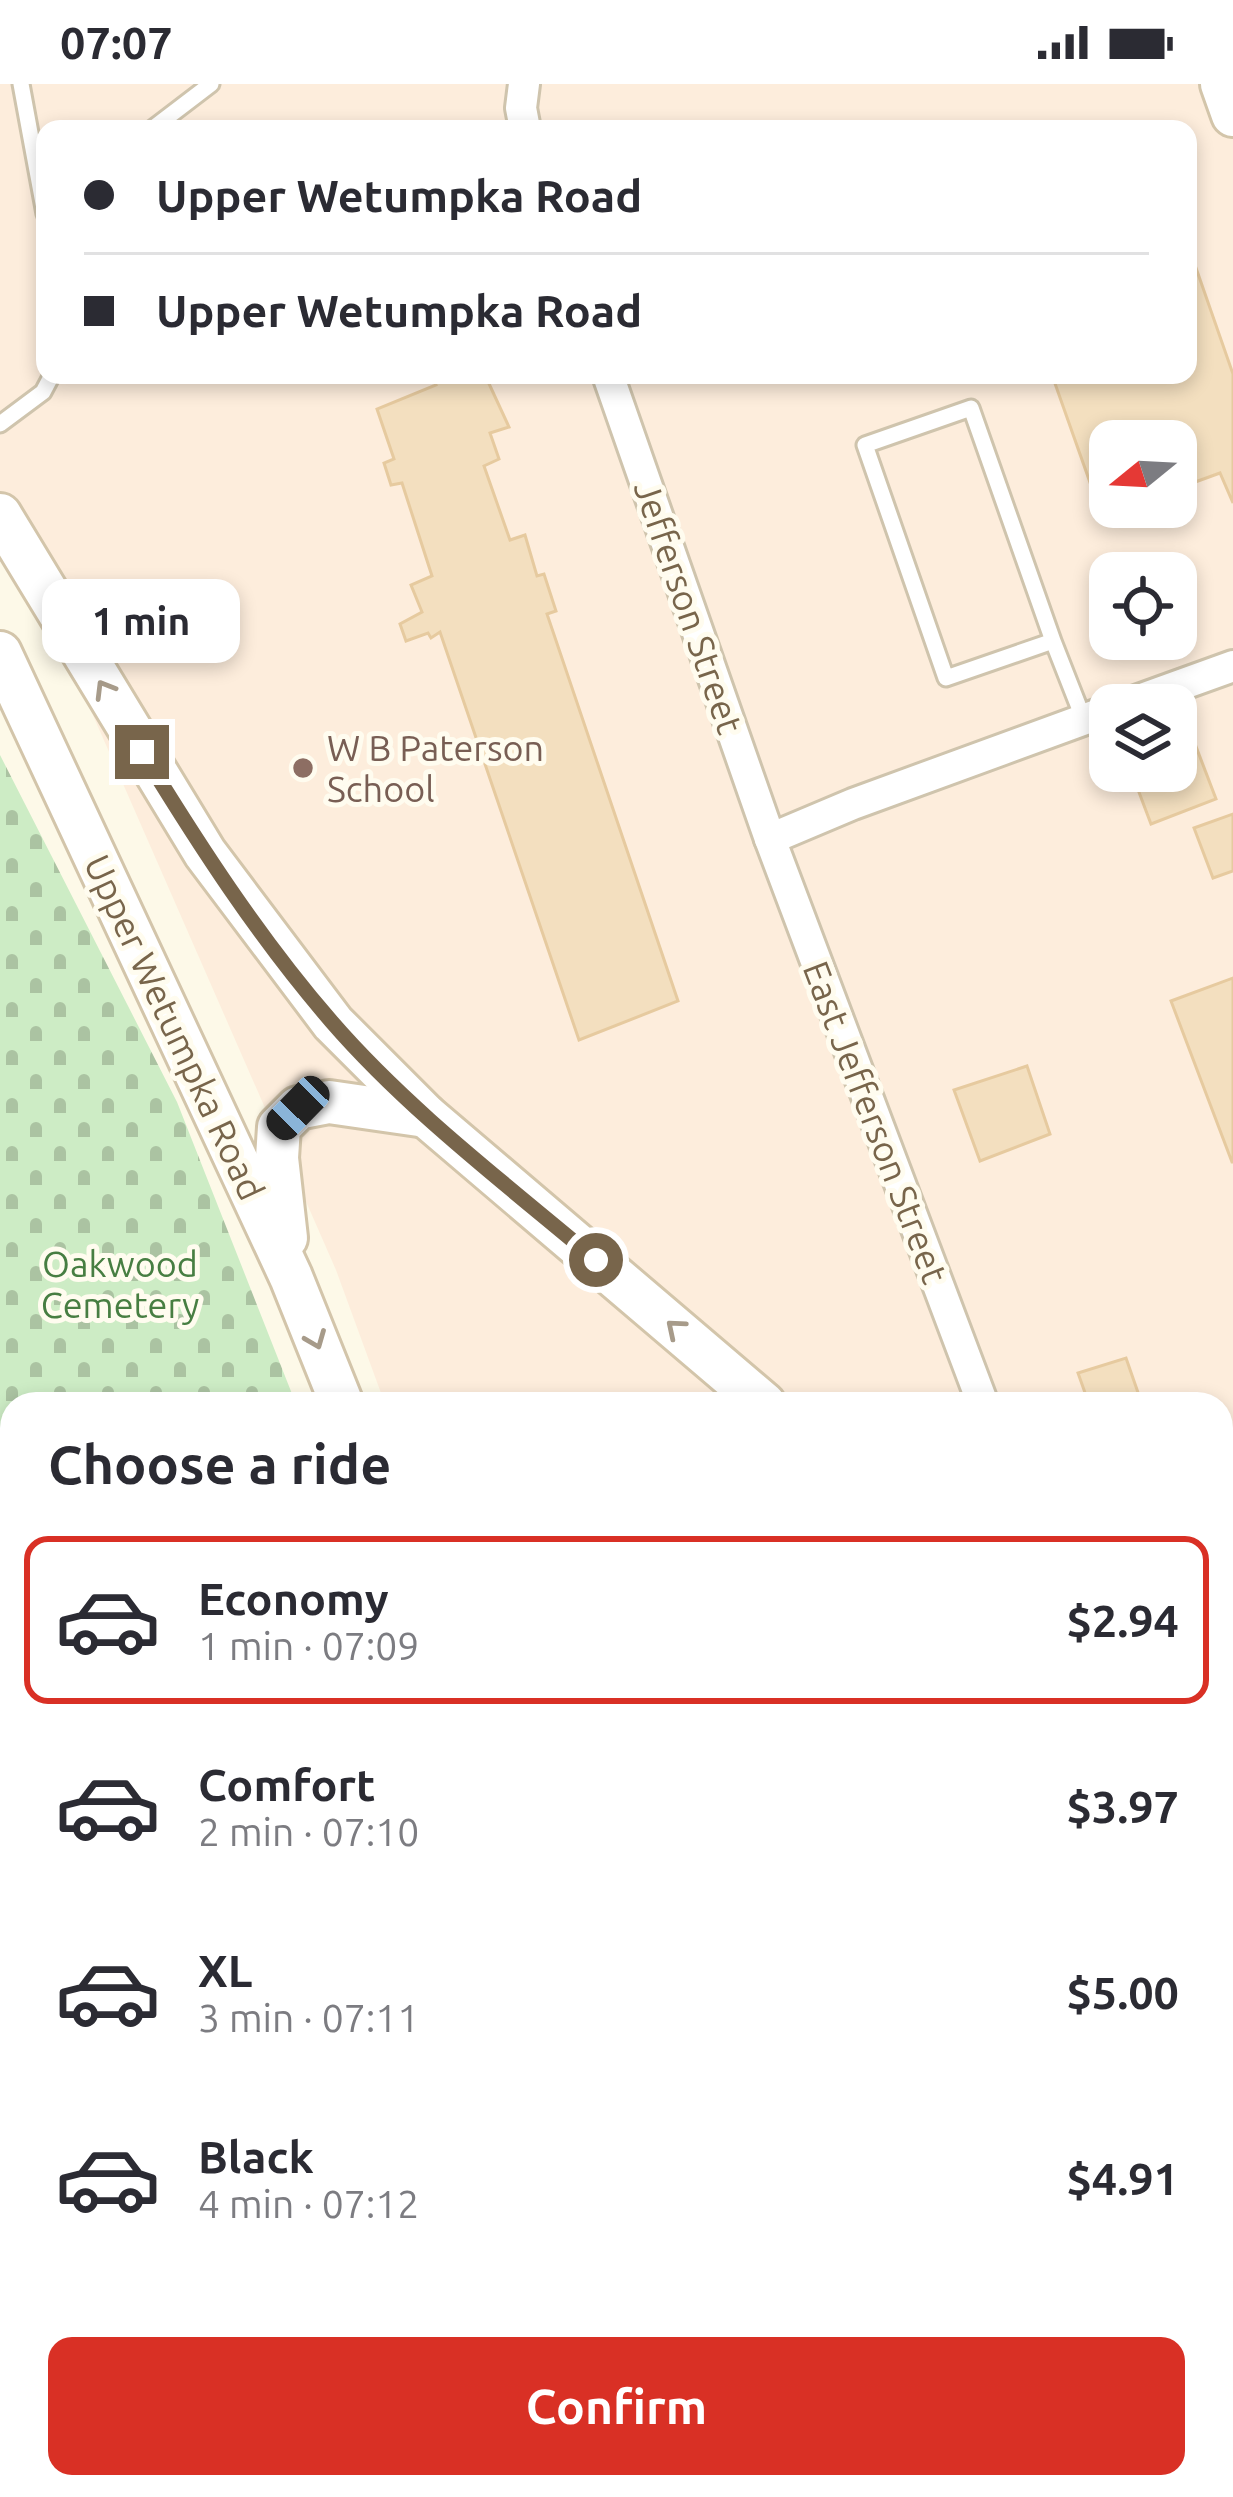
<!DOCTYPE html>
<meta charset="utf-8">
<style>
:root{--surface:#fff;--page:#f2f2f3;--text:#2b2b33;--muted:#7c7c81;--line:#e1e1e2;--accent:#d93025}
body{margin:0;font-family:Ubuntu,sans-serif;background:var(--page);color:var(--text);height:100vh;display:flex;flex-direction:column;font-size:45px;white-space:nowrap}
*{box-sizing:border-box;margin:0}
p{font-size:39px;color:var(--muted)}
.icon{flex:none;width:66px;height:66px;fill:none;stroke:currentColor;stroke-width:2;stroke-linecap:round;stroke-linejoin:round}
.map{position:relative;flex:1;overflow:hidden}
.side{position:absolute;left:0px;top:1308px;width:1233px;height:1107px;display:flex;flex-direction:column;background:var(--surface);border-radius:36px 36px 0 0;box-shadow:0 6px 18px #0003}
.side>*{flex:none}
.hud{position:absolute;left:36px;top:36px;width:1161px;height:264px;border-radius:24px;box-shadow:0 6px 18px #0003;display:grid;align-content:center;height:264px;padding:0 48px;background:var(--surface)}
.needle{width:78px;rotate:252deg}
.tools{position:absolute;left:1089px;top:336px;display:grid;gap:24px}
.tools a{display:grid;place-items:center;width:108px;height:108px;border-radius:24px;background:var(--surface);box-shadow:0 6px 18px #0003;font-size:60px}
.end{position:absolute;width:54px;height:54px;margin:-27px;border:15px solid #78654b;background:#fff;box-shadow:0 0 0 6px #fff}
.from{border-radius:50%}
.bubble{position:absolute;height:84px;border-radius:24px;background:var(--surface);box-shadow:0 6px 18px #0003;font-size:39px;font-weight:700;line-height:84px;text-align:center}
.car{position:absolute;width:36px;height:72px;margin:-36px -18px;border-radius:15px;box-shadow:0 0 9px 3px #0007;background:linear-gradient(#222 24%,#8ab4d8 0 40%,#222 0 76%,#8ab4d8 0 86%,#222 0)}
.hud b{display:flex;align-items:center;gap:42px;height:114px;font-size:45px}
.hud b+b{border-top:3px solid var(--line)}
.hud i{width:30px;height:30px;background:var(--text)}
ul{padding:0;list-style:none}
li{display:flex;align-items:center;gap:36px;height:168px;margin:0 24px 18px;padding:0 24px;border:6px solid transparent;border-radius:24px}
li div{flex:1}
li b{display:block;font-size:45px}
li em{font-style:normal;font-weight:700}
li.selected{border-color:var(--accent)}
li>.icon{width:108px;height:108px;stroke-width:1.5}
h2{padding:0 48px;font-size:54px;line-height:144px}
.primary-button{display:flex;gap:24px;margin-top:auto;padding:24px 48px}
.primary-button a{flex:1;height:138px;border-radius:24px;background:var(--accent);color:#fff;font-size:48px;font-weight:700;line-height:138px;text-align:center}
.status{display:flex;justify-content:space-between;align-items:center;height:84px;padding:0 60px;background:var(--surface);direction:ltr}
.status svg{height:33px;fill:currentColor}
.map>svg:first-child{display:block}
.commercial{fill:#fdeddc;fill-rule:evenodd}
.cemetery{fill:url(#cemetery-stones)}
.building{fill:#f3dfbf;stroke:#e6ca9f;stroke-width:3}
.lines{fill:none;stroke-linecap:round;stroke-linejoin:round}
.lane-casing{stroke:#cfc4ad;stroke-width:21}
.street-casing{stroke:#cfc4ad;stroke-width:36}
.secondary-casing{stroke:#d3c5aa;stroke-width:48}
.lane{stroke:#fff;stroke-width:15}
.street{stroke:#fff;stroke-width:30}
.secondary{stroke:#fff;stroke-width:42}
.oneway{stroke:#a79b8a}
.route{stroke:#78654b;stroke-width:15}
.education-dot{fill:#8d6e63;stroke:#fffcef;stroke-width:4.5}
.labels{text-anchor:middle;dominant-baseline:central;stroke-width:10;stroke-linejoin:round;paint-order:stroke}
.street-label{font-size:36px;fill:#78654b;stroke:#fffcef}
.education-label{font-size:36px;fill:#785e54;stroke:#fffcef;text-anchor:start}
.park-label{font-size:36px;fill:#477e42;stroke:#fffcef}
</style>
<div class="status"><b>07:07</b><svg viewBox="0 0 49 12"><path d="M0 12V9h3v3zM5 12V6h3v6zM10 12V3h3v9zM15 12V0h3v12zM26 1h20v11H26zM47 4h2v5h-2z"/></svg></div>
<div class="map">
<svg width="1233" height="2413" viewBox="0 0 1233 2413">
<defs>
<pattern id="cemetery-stones" width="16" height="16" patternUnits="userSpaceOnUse" patternTransform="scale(3)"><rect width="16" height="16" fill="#cdecc5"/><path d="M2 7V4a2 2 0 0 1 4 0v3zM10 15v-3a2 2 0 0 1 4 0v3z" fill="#abc3a2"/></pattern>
</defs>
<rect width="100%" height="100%" fill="#fdf9e8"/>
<path class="commercial" d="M 0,0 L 1233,0 L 1233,2413 L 784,2413 L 781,2403 L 1221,2403 L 1221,1320 L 385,1320 L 336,1186 L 0,419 ZM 45,45 L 1188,45 L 1188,291 L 45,291 ZM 1110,357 L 1176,357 L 1176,423 L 1110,423 ZM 1110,489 L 1176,489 L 1176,555 L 1110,555 ZM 1110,621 L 1176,621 L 1176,687 L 1110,687 Z"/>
<polygon class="cemetery" points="0,671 177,1018 296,1320 12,1320 12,2403 698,2403 699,2408 685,2413 0,2413"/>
<g class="building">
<polygon points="1188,161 1233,290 1233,419 1220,389 1176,405 1176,357 1110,357 1110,417 1098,421 1052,291 1188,291"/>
<polygon points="432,291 455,291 457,295 485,291 509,343 490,349 499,375 484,382 510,456 525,451 537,492 544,490 556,527 547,530 678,917 579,956 440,548 431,554 428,549 406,557 400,540 422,528 411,501 432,492 402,399 391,401 384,379 394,375 377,325 436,301"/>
<polygon points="1192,652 1216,715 1151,740 1131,687 1176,687 1176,658"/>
<polygon points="1233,730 1233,787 1213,794 1194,744"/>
<polygon points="1233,894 1233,1078 1232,1078 1171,917"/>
<polygon points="1027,982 1050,1050 980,1077 954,1006"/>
<polygon points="1126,1274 1142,1320 1089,1320 1078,1289"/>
<polygon points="1233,2340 1233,2413 1201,2413 1197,2403 1221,2403 1224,2377 1221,2344"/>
</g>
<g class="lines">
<defs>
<g id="lane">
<polyline points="21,0 45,130"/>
<polyline points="152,45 211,0"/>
<polyline points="0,340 43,308 52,291"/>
<polyline points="1053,557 971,324 865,361 946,594 1053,557 1084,636"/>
<polyline points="0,1461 12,1457"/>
<polyline points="0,1687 12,1682"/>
<polyline points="0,1885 12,1921"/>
<polyline points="0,1944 12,1940"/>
<polyline points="1221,2143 1233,2138"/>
<polyline points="1015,2403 1018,2413"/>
</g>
<g id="street">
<polyline points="524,0 521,24 525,45"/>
<polyline points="608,291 770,755 983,1320"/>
<polyline points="1125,621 1233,582"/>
<polyline points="770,755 853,720 1110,626"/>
<polyline points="1221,1395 1233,1391"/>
</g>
<g id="secondary">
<polyline points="1222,0 1233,31"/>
<polyline points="0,431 205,769 333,939 426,1032 764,1320"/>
<polyline points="0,569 291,1193 342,1320"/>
<polyline points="286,1154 277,1074 279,1043 298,1024 329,1018 426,1032"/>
<polyline points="1221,1940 1233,1973"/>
<polyline points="1221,2274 1233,2270"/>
<polyline points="752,2403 756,2413"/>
<polyline points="826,2413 854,2403"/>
</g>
</defs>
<use href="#lane" class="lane-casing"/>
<use href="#street" class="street-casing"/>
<use href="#secondary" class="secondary-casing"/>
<use href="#lane" class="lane"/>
<use href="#street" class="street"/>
<use href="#secondary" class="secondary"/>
</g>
<defs><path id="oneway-chevron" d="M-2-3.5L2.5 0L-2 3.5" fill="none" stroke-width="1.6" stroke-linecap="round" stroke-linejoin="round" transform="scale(3)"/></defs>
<g class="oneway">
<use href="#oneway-chevron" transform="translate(104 605) rotate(-121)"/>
<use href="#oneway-chevron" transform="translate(675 1244) rotate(-140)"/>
<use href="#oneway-chevron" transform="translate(316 1256) rotate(68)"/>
</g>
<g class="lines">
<path class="route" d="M 142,668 C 199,761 259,854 331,937 C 408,1026 506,1100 596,1176"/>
</g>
<circle class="education-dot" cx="303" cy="684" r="12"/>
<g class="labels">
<g class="street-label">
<text transform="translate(689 523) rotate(71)">Jefferson Street</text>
<text transform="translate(175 943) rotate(65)">Upper Wetumpka Road</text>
<text transform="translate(876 1038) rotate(69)">East Jefferson Street</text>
</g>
<g class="education-label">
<text x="327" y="663">W B Paterson<tspan x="327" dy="41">School</tspan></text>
</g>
<g class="park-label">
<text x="120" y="1179">Oakwood<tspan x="120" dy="41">Cemetery</tspan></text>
</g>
</g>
</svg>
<div class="tools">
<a><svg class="needle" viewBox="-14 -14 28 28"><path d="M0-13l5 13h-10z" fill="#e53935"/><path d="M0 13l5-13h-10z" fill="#7c7c81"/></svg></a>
<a><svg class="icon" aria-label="locate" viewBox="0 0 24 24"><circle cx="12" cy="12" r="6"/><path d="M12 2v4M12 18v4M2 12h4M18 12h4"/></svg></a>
<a><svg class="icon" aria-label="layers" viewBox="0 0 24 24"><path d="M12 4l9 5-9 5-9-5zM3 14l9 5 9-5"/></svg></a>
</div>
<i class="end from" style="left:596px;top:1176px"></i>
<i class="end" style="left:142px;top:668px"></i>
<div class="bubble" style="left:42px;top:495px;width:198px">1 min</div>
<i class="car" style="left:298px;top:1024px;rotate:224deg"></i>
<div class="hud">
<b><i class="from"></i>Upper Wetumpka Road</b>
<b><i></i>Upper Wetumpka Road</b>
</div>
<section class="side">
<h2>Choose a ride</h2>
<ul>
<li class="selected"><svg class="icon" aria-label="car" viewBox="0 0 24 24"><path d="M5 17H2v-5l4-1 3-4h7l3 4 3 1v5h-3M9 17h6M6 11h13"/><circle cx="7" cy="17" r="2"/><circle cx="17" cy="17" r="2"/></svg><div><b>Economy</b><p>1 min · 07:09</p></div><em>$2.94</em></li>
<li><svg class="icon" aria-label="car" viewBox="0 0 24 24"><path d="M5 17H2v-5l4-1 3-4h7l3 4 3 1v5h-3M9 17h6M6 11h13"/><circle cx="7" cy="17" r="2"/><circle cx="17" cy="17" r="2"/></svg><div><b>Comfort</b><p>2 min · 07:10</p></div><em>$3.97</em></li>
<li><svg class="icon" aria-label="car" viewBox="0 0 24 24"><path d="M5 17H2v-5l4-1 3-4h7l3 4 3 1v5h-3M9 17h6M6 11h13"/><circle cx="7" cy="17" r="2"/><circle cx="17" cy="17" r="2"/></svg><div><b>XL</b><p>3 min · 07:11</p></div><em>$5.00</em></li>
<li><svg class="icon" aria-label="car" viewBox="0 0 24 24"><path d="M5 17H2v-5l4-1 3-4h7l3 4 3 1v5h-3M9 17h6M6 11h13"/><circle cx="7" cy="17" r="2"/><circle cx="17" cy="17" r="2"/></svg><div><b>Black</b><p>4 min · 07:12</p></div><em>$4.91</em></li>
</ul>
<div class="primary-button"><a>Confirm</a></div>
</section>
</div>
